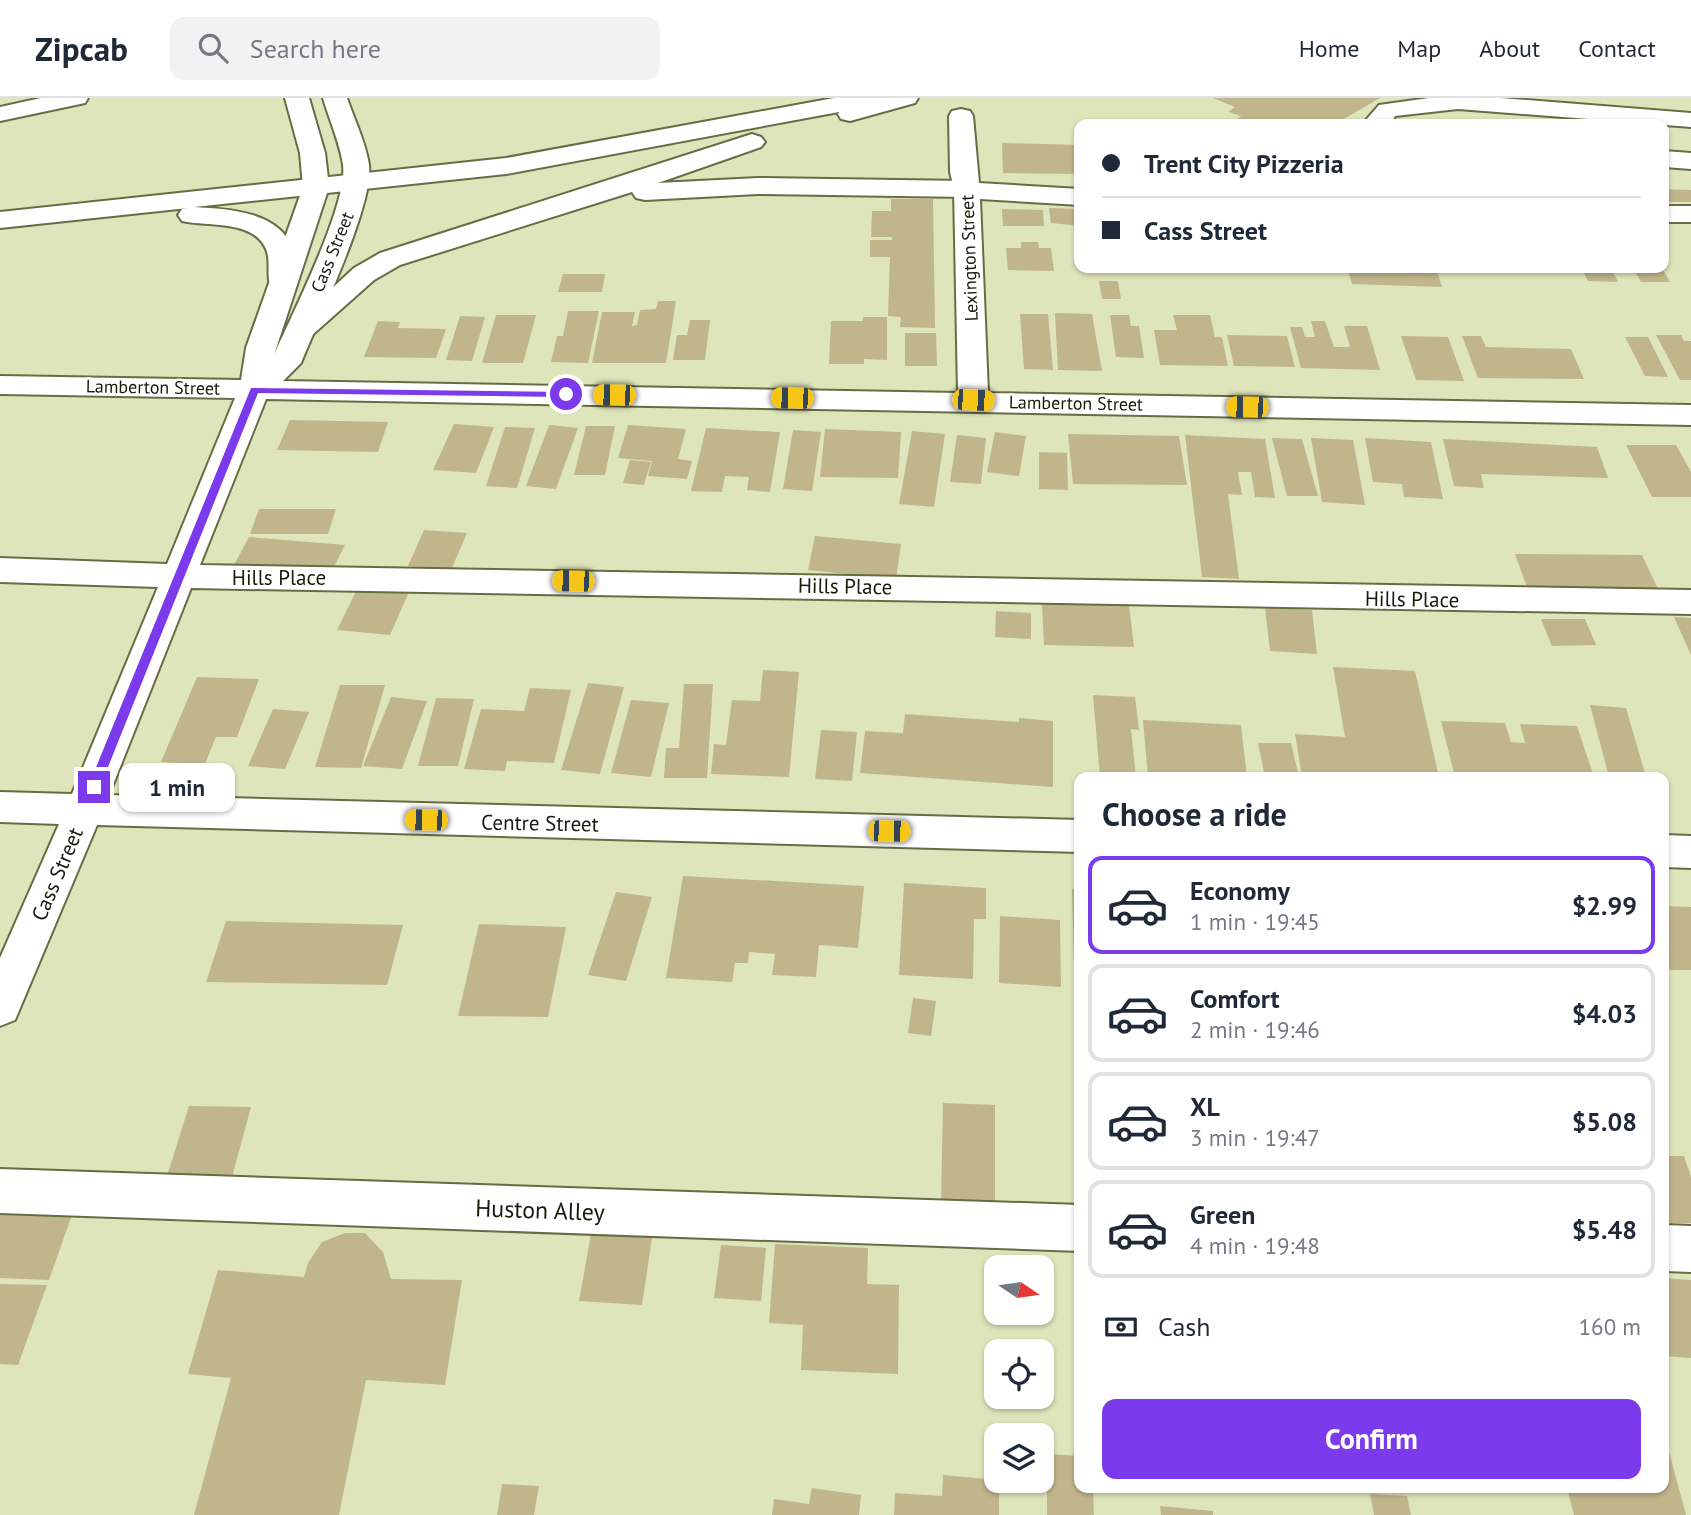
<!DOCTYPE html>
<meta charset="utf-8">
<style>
:root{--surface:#fff;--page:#f2f2f3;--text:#1f2937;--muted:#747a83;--line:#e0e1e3;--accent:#7c3aed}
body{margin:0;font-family:"PT Sans",sans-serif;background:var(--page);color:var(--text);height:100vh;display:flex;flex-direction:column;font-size:26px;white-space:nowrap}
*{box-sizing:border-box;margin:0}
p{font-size:23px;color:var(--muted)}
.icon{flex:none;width:38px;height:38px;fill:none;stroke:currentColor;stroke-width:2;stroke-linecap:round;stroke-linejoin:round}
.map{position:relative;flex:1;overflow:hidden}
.panel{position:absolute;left:1074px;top:674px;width:595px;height:721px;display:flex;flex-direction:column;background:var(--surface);border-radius:14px;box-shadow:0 2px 5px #0004}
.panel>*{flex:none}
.top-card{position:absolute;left:1074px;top:21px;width:595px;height:154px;border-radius:14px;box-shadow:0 2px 5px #0004;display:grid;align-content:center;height:154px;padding:0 28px;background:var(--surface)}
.needle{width:46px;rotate:103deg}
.fabs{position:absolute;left:984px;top:1157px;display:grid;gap:14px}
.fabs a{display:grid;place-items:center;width:70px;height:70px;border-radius:14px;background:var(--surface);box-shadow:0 2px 5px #0004;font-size:35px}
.end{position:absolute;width:32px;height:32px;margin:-16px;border:9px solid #7c3aed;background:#fff;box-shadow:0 0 0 4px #fff}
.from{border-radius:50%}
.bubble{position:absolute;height:49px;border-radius:14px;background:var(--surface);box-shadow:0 2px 5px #0004;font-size:23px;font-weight:600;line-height:49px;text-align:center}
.car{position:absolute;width:21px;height:42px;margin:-21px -10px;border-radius:9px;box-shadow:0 0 5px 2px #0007;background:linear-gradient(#f5c518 24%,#345 0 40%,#f5c518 0 76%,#345 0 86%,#f5c518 0)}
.top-card b{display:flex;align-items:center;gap:24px;height:66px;font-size:26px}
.top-card b+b{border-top:2px solid var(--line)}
.top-card i{width:18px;height:18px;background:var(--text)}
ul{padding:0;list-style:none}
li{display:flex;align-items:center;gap:21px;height:98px;margin:0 14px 10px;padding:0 14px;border:4px solid var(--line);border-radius:14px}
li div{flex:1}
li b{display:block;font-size:26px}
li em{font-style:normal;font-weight:600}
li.selected{border-color:var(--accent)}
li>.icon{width:63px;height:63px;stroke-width:1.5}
h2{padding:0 28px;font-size:32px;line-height:84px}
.pay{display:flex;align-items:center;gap:18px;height:77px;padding:0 28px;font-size:26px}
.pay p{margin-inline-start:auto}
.button{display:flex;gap:14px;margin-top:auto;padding:14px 28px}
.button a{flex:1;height:80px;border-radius:14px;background:var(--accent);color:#fff;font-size:28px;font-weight:600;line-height:80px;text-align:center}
header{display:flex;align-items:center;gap:42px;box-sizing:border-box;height:98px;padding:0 35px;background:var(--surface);border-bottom:2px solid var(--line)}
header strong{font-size:33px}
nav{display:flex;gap:38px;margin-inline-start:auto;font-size:24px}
.search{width:490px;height:63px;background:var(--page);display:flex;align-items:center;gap:18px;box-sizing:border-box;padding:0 24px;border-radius:14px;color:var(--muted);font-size:26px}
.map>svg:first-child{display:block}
.building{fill:#c1b58c}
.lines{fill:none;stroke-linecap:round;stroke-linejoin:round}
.minor-casing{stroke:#676c45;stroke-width:4}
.highway-casing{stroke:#676c45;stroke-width:4}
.minor{fill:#fff;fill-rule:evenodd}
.highway{fill:#fff;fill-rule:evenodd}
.route{fill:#7c3aed}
.labels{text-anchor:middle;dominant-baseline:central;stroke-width:5;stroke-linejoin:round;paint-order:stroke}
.far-street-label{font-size:18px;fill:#181a0a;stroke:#fff}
.street-label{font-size:21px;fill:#181a0a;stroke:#fff}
.near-street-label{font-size:24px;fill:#181a0a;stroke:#fff}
</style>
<header>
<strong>Zipcab</strong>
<div class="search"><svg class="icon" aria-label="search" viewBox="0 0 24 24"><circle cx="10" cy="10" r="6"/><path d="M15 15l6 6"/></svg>Search here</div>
<nav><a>Home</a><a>Map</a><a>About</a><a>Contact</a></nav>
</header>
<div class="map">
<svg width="1691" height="1417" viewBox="0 0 1691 1417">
<rect width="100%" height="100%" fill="#dfe5ba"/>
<g class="building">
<polygon points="1213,0 1380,0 1335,26 1240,26 1234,24 1241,18 1228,14 1235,9"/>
<polygon points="1002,45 1080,47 1080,76 1003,75"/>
<polygon points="1664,91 1691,92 1691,104 1664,104"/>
<polygon points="891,101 933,101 935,230 900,229 901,219 888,218 890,159 870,159 870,142 892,142 892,139 871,139 872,113 891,113"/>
<polygon points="1049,110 1080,111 1080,128 1051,125"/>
<polygon points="1002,111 1043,112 1044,128 1003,128"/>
<polygon points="1021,144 1038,144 1039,150 1051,150 1054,173 1008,172 1006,150 1021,150"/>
<polygon points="1347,170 1436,170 1442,189 1352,186"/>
<polygon points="1581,170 1611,170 1618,184 1588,183"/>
<polygon points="1633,170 1662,170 1670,184 1641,184"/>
<polygon points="563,176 605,176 602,194 558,194"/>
<polygon points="1099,183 1118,183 1121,201 1102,201"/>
<polygon points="658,203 676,203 666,265 592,265 602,214 635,214 632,228 637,227 640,212 656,211"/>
<polygon points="568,213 599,213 588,265 551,264 557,238 563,238"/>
<polygon points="1055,215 1092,216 1102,273 1058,272"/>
<polygon points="1020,216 1048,216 1053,272 1024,271"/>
<polygon points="496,217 536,217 523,265 482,265"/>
<polygon points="1110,217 1129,217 1131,228 1139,228 1144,260 1116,259"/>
<polygon points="1173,217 1210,217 1215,239 1222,239 1228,268 1160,267 1154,232 1177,232"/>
<polygon points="460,218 485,219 472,263 446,262"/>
<polygon points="863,219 887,219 887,262 864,261 864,266 829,266 831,223 863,223"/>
<polygon points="690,222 710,222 705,262 673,262 677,237 687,237"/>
<polygon points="378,223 400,224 398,230 446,231 436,260 364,259"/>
<polygon points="1311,223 1325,223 1334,249 1350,249 1344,228 1367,228 1380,272 1301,270 1290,229 1302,229 1305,239 1315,239"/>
<polygon points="905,235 936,235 937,268 905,268"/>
<polygon points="1227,237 1287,238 1295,269 1234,268"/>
<polygon points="1656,237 1681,237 1684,243 1691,243 1691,282 1680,282"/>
<polygon points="1401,238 1448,239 1464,283 1416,282"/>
<polygon points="1462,238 1481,238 1486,249 1571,251 1584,281 1478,280"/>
<polygon points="1625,239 1648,239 1668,279 1645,278"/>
<polygon points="290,322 388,324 378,354 277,352"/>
<polygon points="454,326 494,329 476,375 433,372"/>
<polygon points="549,327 578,330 556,391 526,388"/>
<polygon points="628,327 686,331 678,361 692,363 687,381 648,378 652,363 618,360"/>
<polygon points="586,328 615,328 605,377 574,377"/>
<polygon points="505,329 535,330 517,390 486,388"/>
<polygon points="706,330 780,334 770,394 747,392 749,379 725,378 722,394 691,393"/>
<polygon points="825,331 901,334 898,380 820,379"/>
<polygon points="793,332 821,334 812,393 783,391"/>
<polygon points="912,333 945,336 934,409 899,406"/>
<polygon points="995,334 1026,338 1019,378 987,374"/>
<polygon points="1068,336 1179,338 1187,387 1073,386"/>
<polygon points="957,337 986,340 981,386 950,384"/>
<polygon points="1185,337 1265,341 1275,400 1255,399 1251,374 1238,374 1242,397 1228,396 1239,481 1202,479"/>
<polygon points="1272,340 1302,341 1318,398 1287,398"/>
<polygon points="1311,340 1353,342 1365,407 1322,404"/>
<polygon points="1365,340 1431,344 1443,401 1404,399 1402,386 1373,384"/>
<polygon points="1443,341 1597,349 1608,380 1481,376 1484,390 1454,388"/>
<polygon points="1626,347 1676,347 1691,374 1691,399 1652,399"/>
<polygon points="1039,354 1067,355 1068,392 1039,391"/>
<polygon points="630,362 651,364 644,387 623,385"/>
<polygon points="259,411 336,411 328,436 250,436"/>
<polygon points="424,432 467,435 451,472 408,468"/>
<polygon points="815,438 901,446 896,481 808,472"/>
<polygon points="249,439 345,447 331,475 234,467"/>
<polygon points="1515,456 1642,457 1659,493 1528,492"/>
<polygon points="358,489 409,494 390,537 337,532"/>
<polygon points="1042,505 1129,507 1134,549 1044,547"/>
<polygon points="1265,509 1312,512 1317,556 1270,553"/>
<polygon points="996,513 1031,515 1031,541 995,539"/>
<polygon points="1674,519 1691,520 1691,557"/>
<polygon points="1541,521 1585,521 1596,547 1552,548"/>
<polygon points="1333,569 1415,573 1439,679 1348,675 1349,679 1302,679 1295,636 1345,639"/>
<polygon points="763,572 799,574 789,679 711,676 714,646 726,647 732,602 760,603"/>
<polygon points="197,579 259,581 237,639 216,639 205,666 161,664"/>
<polygon points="588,585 624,589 600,676 561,672"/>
<polygon points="684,586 713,586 707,680 664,680 666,650 679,650"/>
<polygon points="340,587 385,587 361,670 315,669"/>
<polygon points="530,590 571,592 554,665 507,663 505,673 464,671 481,611 524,613"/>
<polygon points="1093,597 1135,599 1139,632 1131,631 1136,679 1100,679"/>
<polygon points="391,599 427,603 402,671 363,668"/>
<polygon points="436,600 474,601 458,668 418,668"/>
<polygon points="631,602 669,605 651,679 611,675"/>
<polygon points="1590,607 1626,610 1646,679 1609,679"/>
<polygon points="273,611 309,614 285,671 248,668"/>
<polygon points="905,616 1019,624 1019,620 1053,623 1053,689 860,675 865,633 903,635"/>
<polygon points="1143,622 1241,627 1247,679 1148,679"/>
<polygon points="1441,623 1505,625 1511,644 1525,645 1520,626 1577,628 1594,679 1455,679"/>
<polygon points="821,632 857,634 852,683 815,681"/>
<polygon points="1258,645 1291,645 1299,679 1265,679"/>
<polygon points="683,778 864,788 858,850 819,847 816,879 772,877 775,856 749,854 748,865 735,865 732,884 666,880"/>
<polygon points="904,785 986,790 986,821 974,821 973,881 899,877"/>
<polygon points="1072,791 1080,791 1080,903 1075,903"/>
<polygon points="616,794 652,799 626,883 588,877"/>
<polygon points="1664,808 1691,809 1691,872 1664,872"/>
<polygon points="1000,818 1060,822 1061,889 999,885"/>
<polygon points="226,823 403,827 387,887 206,884"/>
<polygon points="479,826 566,829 548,919 458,918"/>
<polygon points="913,900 936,903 931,938 908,935"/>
<polygon points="943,1005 995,1007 995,1107 941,1104"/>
<polygon points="189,1008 251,1009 232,1079 167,1078"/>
<polygon points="1664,1058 1684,1058 1691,1079 1691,1125 1664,1125"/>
<polygon points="0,1109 74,1111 49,1182 0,1180"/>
<polygon points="345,1135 365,1135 383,1154 391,1181 462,1182 445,1287 366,1282 339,1417 194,1417 231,1280 188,1276 218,1172 304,1179 308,1165 322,1144"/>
<polygon points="591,1136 652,1140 642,1207 579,1203"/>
<polygon points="775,1146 868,1150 867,1186 899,1187 898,1276 801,1272 803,1227 769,1225"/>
<polygon points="721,1147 766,1150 761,1203 714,1200"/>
<polygon points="1664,1180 1691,1182 1691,1260 1664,1258"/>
<polygon points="0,1186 47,1187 18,1267 0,1266"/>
<polygon points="1665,1339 1686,1417 1574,1417 1567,1390 1664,1390"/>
<polygon points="1047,1356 1080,1358 1080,1390 1093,1390 1094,1417 1047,1417"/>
<polygon points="943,1377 999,1382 999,1417 894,1417 895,1395 942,1398"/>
<polygon points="502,1386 539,1388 534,1417 497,1417"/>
<polygon points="812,1390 861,1397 859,1417 772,1417 774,1401 809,1406"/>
<polygon points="1370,1396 1407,1398 1411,1417 1374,1417"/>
<polygon points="1160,1408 1213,1413 1213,1417 1161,1417"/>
</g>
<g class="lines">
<defs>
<g id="minor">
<path d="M 285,0 L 309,0 L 325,55 L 329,89 L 274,257 C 292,216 348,107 343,67 C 340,45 329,21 323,0 L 347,0 C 354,21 366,45 369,67 C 374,107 318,222 301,265 L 283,283 L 958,295 L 954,91 L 950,74 L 949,18 L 952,13 L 961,11 L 970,13 L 973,18 L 979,85 L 1080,91 L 1080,107 L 980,101 L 988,295 L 1691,307 L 1691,327 L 266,301 L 200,467 L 1691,492 L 1691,516 L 191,490 L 109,697 L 1080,722 L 1080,754 L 97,727 L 15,922 L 0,928 L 0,860 L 59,726 L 0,724 L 0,694 L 72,696 L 158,489 L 0,484 L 0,460 L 167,466 L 235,300 L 0,296 L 0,278 L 241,282 L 246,250 L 303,89 L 300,55 Z"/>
<polygon points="1429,0 1501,0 1691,15 1691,29 1458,11 1395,18 1391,26 1367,26 1366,22 1379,7"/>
<polygon points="1664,53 1691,55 1691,71 1664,69"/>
<rect x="1664" y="108" width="27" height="16"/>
<polygon points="1664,737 1691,738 1691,770 1664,769"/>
<polygon points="0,1071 1080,1107 1080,1153 0,1115"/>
<polygon points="1664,1127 1691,1128 1691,1174 1664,1173"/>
</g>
<g id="highway">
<polygon points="41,0 88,0 85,5 0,23 0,9"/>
<path d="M 834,0 L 918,0 L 915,5 L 850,23 L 841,21 L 838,16 L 839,14 L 506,76 L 194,109 C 229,111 280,113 294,153 C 297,163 296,175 297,186 L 293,192 L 283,194 L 273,192 C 265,181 271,167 267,154 C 257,121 207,129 182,123 L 178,117 L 182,111 L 188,110 L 0,130 L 0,114 L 506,60 Z"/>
<polygon points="752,36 761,39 765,44 761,49 658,85 758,80 967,83 976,85 980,91 976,97 967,99 758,96 645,102 636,100 632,94 400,167 374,182 311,238 301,241 291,238 287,232 354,170 380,155"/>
</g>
</defs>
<use href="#minor" class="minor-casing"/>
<use href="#highway" class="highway-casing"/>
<use href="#minor" class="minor"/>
<use href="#highway" class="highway"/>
</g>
<polygon class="route" points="251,290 566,294 570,296 566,299 258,295 100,689 94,693 90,692 88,689"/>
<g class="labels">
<g class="far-street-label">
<text transform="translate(332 154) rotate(-68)">Cass Street</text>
<text transform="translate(969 160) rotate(-92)">Lexington Street</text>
<text transform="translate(153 289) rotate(1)">Lamberton Street</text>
<text transform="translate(1076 305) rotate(1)">Lamberton Street</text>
</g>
<g class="street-label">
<text x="279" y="479">Hills Place</text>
<text transform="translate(845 488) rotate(1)">Hills Place</text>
<text transform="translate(1412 501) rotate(1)">Hills Place</text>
<text transform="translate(540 725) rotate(1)">Centre Street</text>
<text transform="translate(57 776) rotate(-67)">Cass Street</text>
</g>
<g class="near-street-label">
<text transform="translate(540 1112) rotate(2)">Huston Alley</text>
</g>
</g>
</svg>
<div class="fabs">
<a><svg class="needle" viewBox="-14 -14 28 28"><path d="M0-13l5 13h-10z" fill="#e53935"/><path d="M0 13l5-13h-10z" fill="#747a83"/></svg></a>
<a><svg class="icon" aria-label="locate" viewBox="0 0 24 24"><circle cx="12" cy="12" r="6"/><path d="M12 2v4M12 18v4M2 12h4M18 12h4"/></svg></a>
<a><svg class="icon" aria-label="layers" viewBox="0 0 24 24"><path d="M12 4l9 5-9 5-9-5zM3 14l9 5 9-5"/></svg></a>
</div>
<i class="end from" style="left:566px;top:296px"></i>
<i class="end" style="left:94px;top:689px"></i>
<div class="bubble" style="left:119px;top:665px;width:116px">1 min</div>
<i class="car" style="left:614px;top:297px;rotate:271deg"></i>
<i class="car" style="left:792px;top:300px;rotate:271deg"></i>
<i class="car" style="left:973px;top:302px;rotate:92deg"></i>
<i class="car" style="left:1247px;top:309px;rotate:271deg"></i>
<i class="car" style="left:573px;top:483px;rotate:271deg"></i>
<i class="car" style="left:426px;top:722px;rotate:271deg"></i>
<i class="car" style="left:889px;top:733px;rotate:91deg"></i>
<div class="top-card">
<b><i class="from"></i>Trent City Pizzeria</b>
<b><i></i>Cass Street</b>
</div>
<section class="panel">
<h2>Choose a ride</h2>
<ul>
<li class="selected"><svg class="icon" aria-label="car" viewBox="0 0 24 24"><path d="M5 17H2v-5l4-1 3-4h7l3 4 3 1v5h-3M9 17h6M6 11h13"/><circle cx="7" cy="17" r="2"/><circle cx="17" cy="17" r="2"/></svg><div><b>Economy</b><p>1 min · 19:45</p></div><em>$2.99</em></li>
<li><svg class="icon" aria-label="car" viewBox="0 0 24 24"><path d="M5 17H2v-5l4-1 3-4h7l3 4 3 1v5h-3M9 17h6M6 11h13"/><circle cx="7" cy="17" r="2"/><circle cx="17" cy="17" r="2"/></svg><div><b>Comfort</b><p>2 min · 19:46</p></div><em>$4.03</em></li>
<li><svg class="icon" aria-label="car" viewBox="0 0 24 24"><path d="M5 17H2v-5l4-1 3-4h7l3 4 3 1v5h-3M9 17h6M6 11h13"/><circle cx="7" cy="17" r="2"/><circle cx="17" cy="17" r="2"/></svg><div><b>XL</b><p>3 min · 19:47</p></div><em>$5.08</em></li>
<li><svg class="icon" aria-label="car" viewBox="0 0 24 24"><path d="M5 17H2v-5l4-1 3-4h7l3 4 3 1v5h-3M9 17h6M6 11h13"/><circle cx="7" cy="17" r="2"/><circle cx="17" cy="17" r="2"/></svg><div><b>Green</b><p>4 min · 19:48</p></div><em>$5.48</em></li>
</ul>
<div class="pay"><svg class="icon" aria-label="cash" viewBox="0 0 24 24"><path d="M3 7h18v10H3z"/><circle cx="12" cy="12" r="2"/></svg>Cash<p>160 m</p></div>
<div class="button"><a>Confirm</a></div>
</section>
</div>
